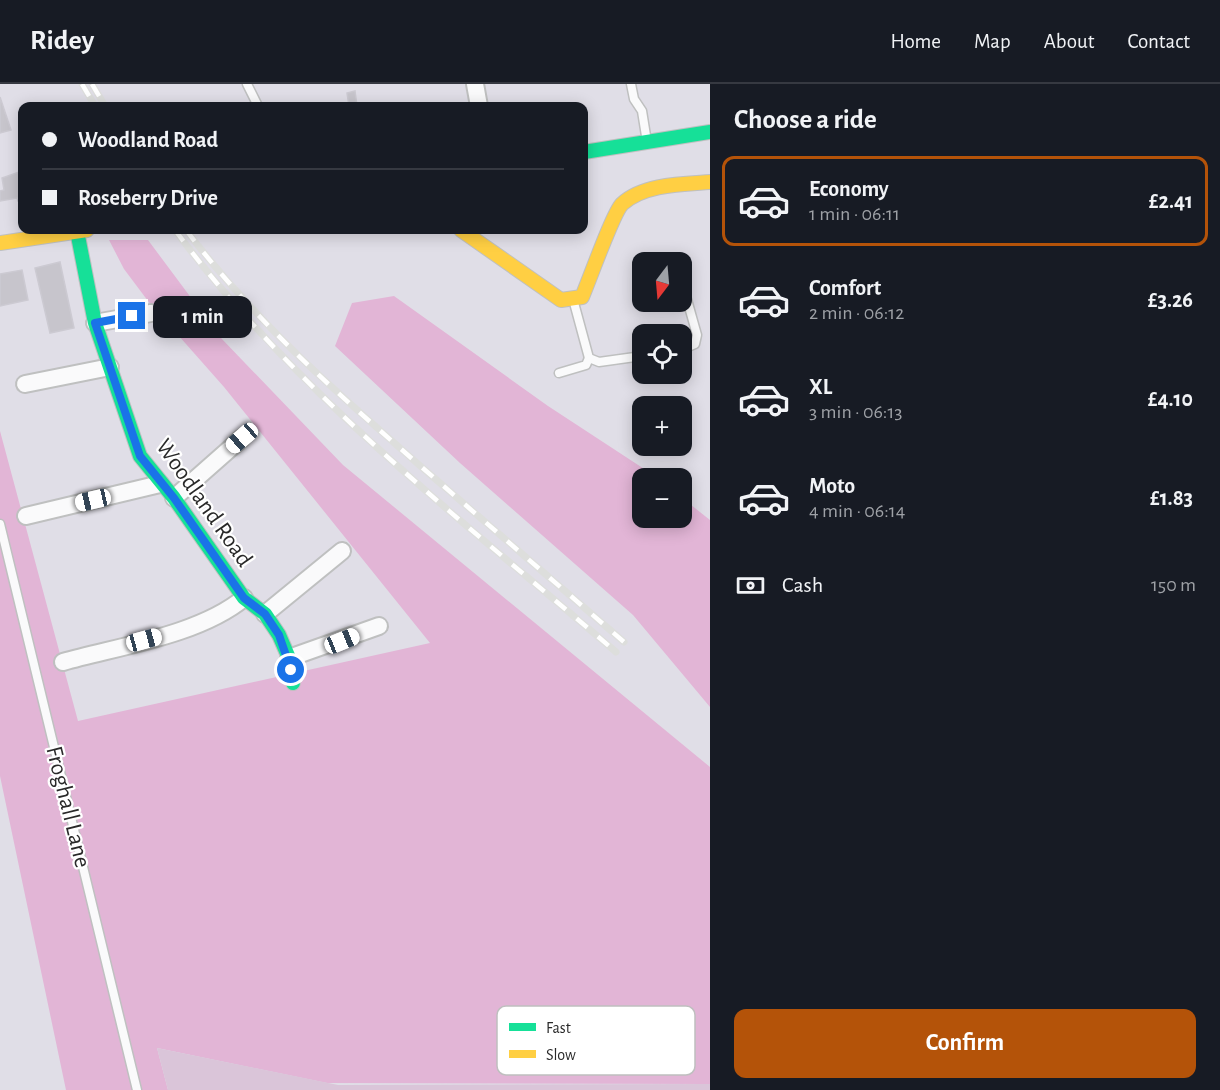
<!DOCTYPE html>
<meta charset="utf-8">
<style>
:root{--surface:#171b24;--page:#242831;--text:#f1f3f6;--muted:#9ea1a6;--line:#363941;--accent:#b45309}
body{margin:0;font-family:"Alegreya Sans",sans-serif;background:var(--page);color:var(--text);height:100vh;display:flex;flex-direction:column;font-size:22px;white-space:nowrap}
*{box-sizing:border-box;margin:0}
p{font-size:20px;color:var(--muted)}
.icon{flex:none;width:33px;height:33px;fill:none;stroke:currentColor;stroke-width:2;stroke-linecap:round;stroke-linejoin:round}
.map{position:relative;flex:1;overflow:hidden}
.details{display:flex;flex-direction:column;background:var(--surface);width:510px}
.details>*{flex:none}
.hud{position:absolute;left:18px;top:18px;width:570px;height:132px;border-radius:12px;box-shadow:0 3px 15px #0003;display:grid;align-content:center;height:132px;padding:0 24px;background:var(--surface)}
.needle{width:39px;rotate:196deg}
.tools{position:absolute;left:632px;top:168px;display:grid;gap:12px}
.tools a{display:grid;place-items:center;width:60px;height:60px;border-radius:12px;background:var(--surface);box-shadow:0 3px 15px #0003;font-size:30px}
.end{position:absolute;width:27px;height:27px;margin:-14px;border:8px solid #1a73e8;background:#fff;box-shadow:0 0 0 3px #fff}
.from{border-radius:50%}
.bubble{position:absolute;height:42px;border-radius:12px;background:var(--surface);box-shadow:0 3px 15px #0003;font-size:20px;font-weight:600;line-height:42px;text-align:center}
.car{position:absolute;width:18px;height:36px;margin:-18px -9px;border-radius:8px;box-shadow:0 0 4px 2px #0007;background:linear-gradient(#fff 24%,#345 0 40%,#fff 0 76%,#345 0 86%,#fff 0)}
.hud b{display:flex;align-items:center;gap:21px;height:57px;font-size:22px}
.hud b+b{border-top:2px solid var(--line)}
.hud i{width:15px;height:15px;background:var(--text)}
ul{padding:0;list-style:none}
li{display:flex;align-items:center;gap:18px;height:90px;margin:0 12px 9px;padding:0 12px;border:3px solid transparent;border-radius:12px}
li div{flex:1}
li b{display:block;font-size:22px}
li em{font-style:normal;font-weight:600}
li.selected{border-color:var(--accent)}
li>.icon{width:54px;height:54px;stroke-width:1.5}
h2{padding:0 24px;font-size:27px;line-height:72px}
.pay{display:flex;align-items:center;gap:15px;height:66px;padding:0 24px;font-size:22px}
.pay p{margin-inline-start:auto}
.primary-button{display:flex;gap:12px;margin-top:auto;padding:12px 24px}
.primary-button a{flex:1;height:69px;border-radius:12px;background:var(--accent);color:#fff;font-size:24px;font-weight:600;line-height:69px;text-align:center}
header{display:flex;align-items:center;gap:36px;box-sizing:border-box;height:84px;padding:0 30px;background:var(--surface);border-bottom:2px solid var(--line)}
header strong{font-size:28px}
nav{display:flex;gap:33px;margin-inline-start:auto;font-size:21px}
main{display:flex;flex:1;min-height:0}
.map>svg:first-child{display:block}
.green{fill:#e2b5d6}
.cemetery{fill:#dac5d9}
.building{fill:#c7c5cc;stroke:#cccad2;stroke-width:1.5}
.lines{fill:none;stroke-linecap:round;stroke-linejoin:round}
.lane-casing{stroke:#bfc0c0;stroke-width:11}
.street-casing{stroke:#bfc0c0;stroke-width:20}
.fast-casing{stroke:#bfc0c0;stroke-width:16}
.slow-casing{stroke:#bfc0c0;stroke-width:16}
.lane{stroke:#fafafb;stroke-width:8}
.street{stroke:#fafafb;stroke-width:16}
.fast{stroke:#16e098;stroke-width:14}
.slow{stroke:#ffcf43;stroke-width:14}
.rail-casing{stroke:#dddedc;stroke-width:7}
.rail{stroke:#fff;stroke-width:4.5;stroke-dasharray:14;stroke-linecap:butt}
.route{stroke:#1a73e8;stroke-width:8}
.labels{text-anchor:middle;dominant-baseline:central;stroke-width:4.5;stroke-linejoin:round;paint-order:stroke}
.street-label{font-size:24px;fill:#292929;stroke:#fff}
.key{fill:#fff;stroke:#bfbfbf;stroke-width:1.5}
.key-label{font-size:16px;fill:#292929}
</style>
<header>
<strong>Ridey</strong>
<nav><a>Home</a><a>Map</a><a>About</a><a>Contact</a></nav>
</header>
<main>
<div class="map">
<svg width="710" height="1006" viewBox="0 0 710 1006">
<rect width="100%" height="100%" fill="#e0dee7"/>
<g class="green">
<polygon points="109,156 148,156 221,254 343,381 710,683 710,1000 327,999 157,964 168,1006 66,1006 0,692 0,347 78,637 430,559 224,303 148,217 124,185"/>
<polygon points="394,212 548,322 658,394 642,394 642,434 681,434 681,413 710,436 710,623 633,531 460,379 335,262 352,219"/>
</g>
<polygon class="cemetery" points="157,964 338,1001 710,1000 710,1006 168,1006"/>
<g class="building">
<polygon points="355,7 357,22 349,22 347,9"/>
<polygon points="0,13 11,46 0,49"/>
<polygon points="22,87 22,116 18,117 17,114 0,117 0,107 4,106 2,94"/>
<polygon points="60,178 74,244 50,249 35,184"/>
<polygon points="22,186 28,216 0,222 0,190"/>
</g>
<g class="lines">
<defs>
<g id="lane">
<polyline points="247,0 258,22"/>
<polyline points="631,0 634,15 642,27 647,58"/>
<polyline points="573,215 589,274 599,278 642,272"/>
<polyline points="681,266 695,260 697,251 686,212"/>
<polyline points="559,289 586,281 589,274"/>
<polyline points="0,440 137,1006"/>
</g>
<g id="street">
<polyline points="475,0 479,22"/>
<polyline points="95,239 151,229"/>
<polyline points="25,300 110,283"/>
<polyline points="174,414 242,354"/>
<polyline points="26,432 160,400"/>
<polyline points="265,530 342,467"/>
<polyline points="289,574 379,542"/>
<path d="M 63,578 C 120,562 199,551 244,514"/>
</g>
<g id="fast">
<polyline points="584,68 710,48"/>
<polyline points="77,147 95,239 140,372 174,414 244,514 265,530 279,551 289,574 293,599"/>
</g>
<g id="slow">
<path d="M 461,146 L 561,216 L 582,213 C 589,197 613,129 622,120 C 643,100 683,100 710,98"/>
<polyline points="0,159 87,146"/>
</g>
</defs>
<use href="#lane" class="lane-casing"/>
<use href="#street" class="street-casing"/>
<use href="#fast" class="fast-casing"/>
<use href="#slow" class="slow-casing"/>
<use href="#lane" class="lane"/>
<use href="#street" class="street"/>
<use href="#fast" class="fast"/>
<use href="#slow" class="slow"/>
<defs>
<g id="rail">
<polyline points="82,0 95,22"/>
<polyline points="92,0 105,22"/>
<path d="M 175,146 C 296,310 462,436 616,568"/>
<path d="M 186,146 C 258,241 336,308 425,386 C 491,443 558,501 624,558"/>
</g>
</defs>
<use href="#rail" class="rail-casing"/>
<use href="#rail" class="rail"/>
</g>
<g class="lines">
<polyline class="route" points="132,232 95,239 140,372 174,414 244,514 265,530 279,551 291,586"/>
</g>
<g class="labels">
<g class="street-label">
<text transform="translate(204 419) rotate(55)">Woodland Road</text>
<text transform="translate(68 723) rotate(76)">Froghall Lane</text>
</g>
</g>
<rect x="497" y="922" width="198" height="69" rx="9" class="key"/>
<rect x="509" y="939" width="27" height="8" fill="#16e098"/>
<rect x="509" y="966" width="27" height="8" fill="#ffcf43"/>
<g class="key-label">
<text x="546" y="949">Fast</text>
<text x="546" y="976">Slow</text>
</g>
</svg>
<div class="tools">
<a><svg class="needle" viewBox="-14 -14 28 28"><path d="M0-13l5 13h-10z" fill="#e53935"/><path d="M0 13l5-13h-10z" fill="#9ea1a6"/></svg></a>
<a><svg class="icon" aria-label="locate" viewBox="0 0 24 24"><circle cx="12" cy="12" r="6"/><path d="M12 2v4M12 18v4M2 12h4M18 12h4"/></svg></a>
<a>+</a>
<a>−</a>
</div>
<i class="end from" style="left:291px;top:586px"></i>
<i class="end" style="left:132px;top:232px"></i>
<div class="bubble" style="left:153px;top:212px;width:99px">1 min</div>
<i class="car" style="left:242px;top:354px;rotate:229deg"></i>
<i class="car" style="left:93px;top:416px;rotate:257deg"></i>
<i class="car" style="left:144px;top:556px;rotate:75deg"></i>
<i class="car" style="left:342px;top:557px;rotate:68deg"></i>
<div class="hud">
<b><i class="from"></i>Woodland Road</b>
<b><i></i>Roseberry Drive</b>
</div>
</div>
<section class="details">
<h2>Choose a ride</h2>
<ul>
<li class="selected"><svg class="icon" aria-label="car" viewBox="0 0 24 24"><path d="M5 17H2v-5l4-1 3-4h7l3 4 3 1v5h-3M9 17h6M6 11h13"/><circle cx="7" cy="17" r="2"/><circle cx="17" cy="17" r="2"/></svg><div><b>Economy</b><p>1 min · 06:11</p></div><em>£2.41</em></li>
<li><svg class="icon" aria-label="car" viewBox="0 0 24 24"><path d="M5 17H2v-5l4-1 3-4h7l3 4 3 1v5h-3M9 17h6M6 11h13"/><circle cx="7" cy="17" r="2"/><circle cx="17" cy="17" r="2"/></svg><div><b>Comfort</b><p>2 min · 06:12</p></div><em>£3.26</em></li>
<li><svg class="icon" aria-label="car" viewBox="0 0 24 24"><path d="M5 17H2v-5l4-1 3-4h7l3 4 3 1v5h-3M9 17h6M6 11h13"/><circle cx="7" cy="17" r="2"/><circle cx="17" cy="17" r="2"/></svg><div><b>XL</b><p>3 min · 06:13</p></div><em>£4.10</em></li>
<li><svg class="icon" aria-label="car" viewBox="0 0 24 24"><path d="M5 17H2v-5l4-1 3-4h7l3 4 3 1v5h-3M9 17h6M6 11h13"/><circle cx="7" cy="17" r="2"/><circle cx="17" cy="17" r="2"/></svg><div><b>Moto</b><p>4 min · 06:14</p></div><em>£1.83</em></li>
</ul>
<div class="pay"><svg class="icon" aria-label="cash" viewBox="0 0 24 24"><path d="M3 7h18v10H3z"/><circle cx="12" cy="12" r="2"/></svg>Cash<p>150 m</p></div>
<div class="primary-button"><a>Confirm</a></div>
</section>
</main>
